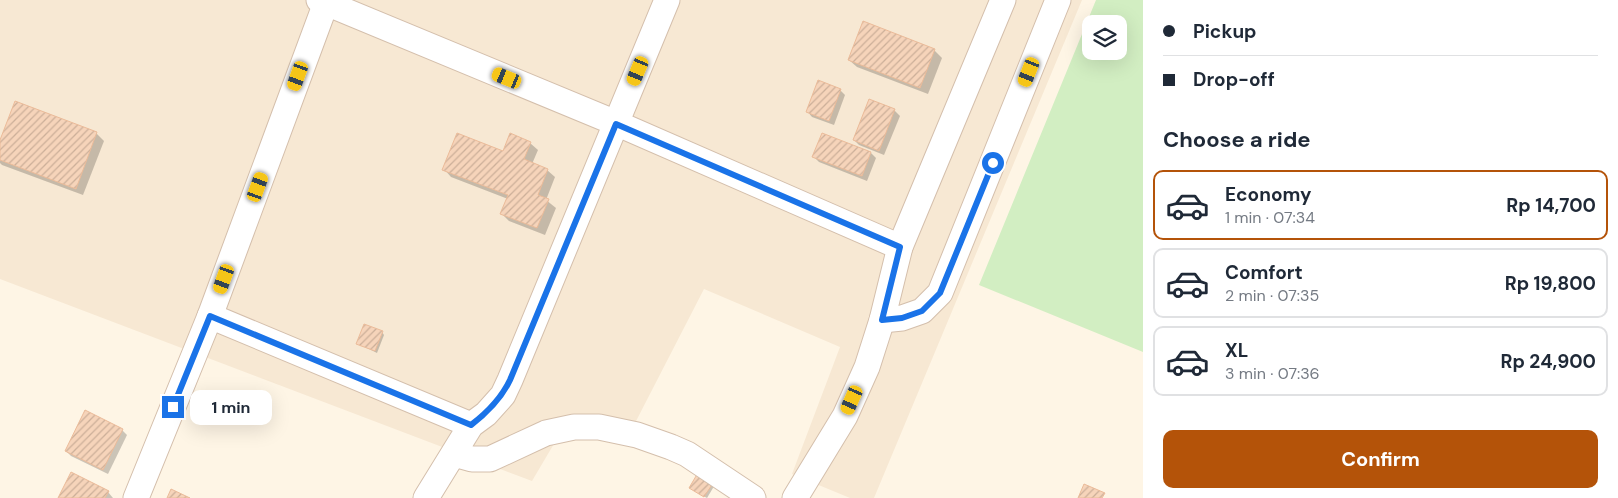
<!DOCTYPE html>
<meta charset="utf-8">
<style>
:root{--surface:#fff;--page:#f2f2f3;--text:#1f2937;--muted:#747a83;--line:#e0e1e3;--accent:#b45309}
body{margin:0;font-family:"DM Sans",sans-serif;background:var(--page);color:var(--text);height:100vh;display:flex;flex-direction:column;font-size:19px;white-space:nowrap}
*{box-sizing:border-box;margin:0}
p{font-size:16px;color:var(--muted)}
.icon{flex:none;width:28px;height:28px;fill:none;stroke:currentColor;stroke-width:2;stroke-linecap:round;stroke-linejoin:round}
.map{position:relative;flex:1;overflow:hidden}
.side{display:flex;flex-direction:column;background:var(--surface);width:475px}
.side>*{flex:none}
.banner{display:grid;align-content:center;height:110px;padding:0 20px;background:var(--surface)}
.controls{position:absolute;left:1082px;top:15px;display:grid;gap:10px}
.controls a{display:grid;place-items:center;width:45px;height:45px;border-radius:10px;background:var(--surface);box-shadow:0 5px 20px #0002;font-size:25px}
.end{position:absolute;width:22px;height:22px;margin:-11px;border:6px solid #1a73e8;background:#fff;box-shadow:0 0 0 2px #fff}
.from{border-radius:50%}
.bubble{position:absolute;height:35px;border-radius:10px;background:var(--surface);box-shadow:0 5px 20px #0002;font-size:16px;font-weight:700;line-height:35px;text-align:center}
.car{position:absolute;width:15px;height:30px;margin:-15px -8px;border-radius:6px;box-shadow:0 0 4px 1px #0007;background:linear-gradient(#f5c518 24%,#345 0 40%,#f5c518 0 76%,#345 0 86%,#f5c518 0)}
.banner b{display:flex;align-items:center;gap:18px;height:48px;font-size:19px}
.banner b+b{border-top:1px solid var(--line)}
.banner i{width:12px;height:12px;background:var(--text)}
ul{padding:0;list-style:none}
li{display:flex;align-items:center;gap:15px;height:70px;margin:0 10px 8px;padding:0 10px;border:2px solid var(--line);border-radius:10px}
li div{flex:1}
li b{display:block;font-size:19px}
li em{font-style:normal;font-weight:700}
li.active{border-color:var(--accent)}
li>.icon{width:45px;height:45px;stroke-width:1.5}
h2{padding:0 20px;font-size:22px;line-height:60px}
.primary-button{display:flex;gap:10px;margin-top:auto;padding:10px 20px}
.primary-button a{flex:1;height:58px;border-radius:10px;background:var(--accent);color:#fff;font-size:20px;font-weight:700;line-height:58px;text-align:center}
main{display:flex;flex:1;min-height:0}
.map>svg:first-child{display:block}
.residential{fill:#f7e8d3}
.grass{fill:#d2eec2;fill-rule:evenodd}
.shadow{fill:#0003}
.building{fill:url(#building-hatch);stroke:#ebbb99}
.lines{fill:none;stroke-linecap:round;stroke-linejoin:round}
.minor-casing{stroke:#d4bfac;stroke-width:27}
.minor{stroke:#fff;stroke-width:25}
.route{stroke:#1a73e8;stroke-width:6}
</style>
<main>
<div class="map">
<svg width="1143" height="498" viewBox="0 0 1143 498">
<defs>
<pattern id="building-hatch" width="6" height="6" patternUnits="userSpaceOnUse" patternTransform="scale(1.25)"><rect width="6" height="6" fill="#f6d4ba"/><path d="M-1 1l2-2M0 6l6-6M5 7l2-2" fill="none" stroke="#ccaf99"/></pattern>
</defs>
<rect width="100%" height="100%" fill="#fef5e5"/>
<polygon class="residential" points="0,0 1082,0 874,498 850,498 792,474 840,347 704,289 634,425 571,415 532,481 0,279"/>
<path class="grass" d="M 1096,0 L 1143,0 L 1143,352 L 979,285 ZM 1091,24 L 1119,24 L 1119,51 L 1091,51 Z"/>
<g class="shadow">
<polygon points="934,50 942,58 928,94 857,67 849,60"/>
<polygon points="840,90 845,95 834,125 812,117 807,111"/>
<polygon points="870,101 895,111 900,116 884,155 859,145 854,140"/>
<polygon points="96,133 104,141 83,195 2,165 0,163 0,143"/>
<polygon points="823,134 871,153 876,158 867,181 819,162 814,157"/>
<polygon points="530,143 538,150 532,164 547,170 555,177 546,200 556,208 545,235 509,221 502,214 508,199 451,177 444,169 503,153"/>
<polygon points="382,332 384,335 377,353 357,343"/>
<polygon points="122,430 127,435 108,474 71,456 66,451"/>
<polygon points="716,483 707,498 693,490"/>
<polygon points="108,492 113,498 59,498"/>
</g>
<g class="building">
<polygon points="863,21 935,49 920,88 848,60"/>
<polygon points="818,80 841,89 829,121 806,112"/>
<polygon points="869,99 895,109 879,151 853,140"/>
<polygon points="15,101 97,132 76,189 0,160 0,140"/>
<polygon points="457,133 503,151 510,133 531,142 524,159 548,169 538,195 549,199 537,228 500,214 508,195 442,170"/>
<polygon points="822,133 871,152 862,176 812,157"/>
<polygon points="364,324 383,331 375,351 356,344"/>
<polygon points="85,410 123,429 103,470 65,451"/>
<polygon points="699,471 715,480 704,497 689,488"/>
<polygon points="71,472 109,491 105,498 58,498"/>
<polygon points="1084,484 1105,493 1102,498 1078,498"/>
<polygon points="171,489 190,498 167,498"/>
</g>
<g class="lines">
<defs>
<g id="minor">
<polyline points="319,0 616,123 900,247"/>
<polyline points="210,316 471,425"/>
<polyline points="882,320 902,318 922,311 940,293 1058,0"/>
<polyline points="454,454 472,459 490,459 546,433 574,427 599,427 637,435 671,447 687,454 753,498"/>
<polyline points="136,498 210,316 327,0"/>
<polyline points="426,498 471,425 486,414 503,395 510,380 667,0"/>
<polyline points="795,498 845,416 867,367 882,320 900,247 1003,0"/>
</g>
</defs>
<use href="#minor" class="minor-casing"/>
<use href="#minor" class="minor"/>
</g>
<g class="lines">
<path class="route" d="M 173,407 L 210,316 L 471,425 C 488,412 501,399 510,380 L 616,124 L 900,247 L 882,320 L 902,318 L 922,311 L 940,293 L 993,163"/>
</g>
</svg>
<div class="controls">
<a><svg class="icon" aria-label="layers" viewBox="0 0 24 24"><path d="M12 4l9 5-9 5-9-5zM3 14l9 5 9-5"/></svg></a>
</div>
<i class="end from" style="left:993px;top:163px"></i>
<i class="end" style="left:173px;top:407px"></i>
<div class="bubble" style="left:190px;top:390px;width:82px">1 min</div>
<i class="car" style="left:638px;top:71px;rotate:203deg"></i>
<i class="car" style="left:1029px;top:72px;rotate:202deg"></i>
<i class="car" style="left:298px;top:76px;rotate:200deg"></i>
<i class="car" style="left:507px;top:78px;rotate:292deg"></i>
<i class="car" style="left:258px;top:187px;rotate:20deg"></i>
<i class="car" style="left:224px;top:279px;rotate:200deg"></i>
<i class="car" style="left:852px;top:400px;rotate:204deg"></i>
</div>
<section class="side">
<div class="banner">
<b><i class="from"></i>Pickup</b>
<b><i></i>Drop-off</b>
</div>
<h2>Choose a ride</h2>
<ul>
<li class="active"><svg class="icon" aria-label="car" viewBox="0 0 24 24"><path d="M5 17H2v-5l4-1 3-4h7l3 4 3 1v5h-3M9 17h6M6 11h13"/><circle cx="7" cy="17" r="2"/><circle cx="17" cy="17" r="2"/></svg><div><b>Economy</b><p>1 min · 07:34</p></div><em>Rp 14,700</em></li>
<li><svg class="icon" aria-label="car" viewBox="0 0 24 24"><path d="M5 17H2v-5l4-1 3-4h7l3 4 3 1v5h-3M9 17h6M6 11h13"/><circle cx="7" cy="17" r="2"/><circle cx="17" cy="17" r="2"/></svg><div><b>Comfort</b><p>2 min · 07:35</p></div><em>Rp 19,800</em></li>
<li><svg class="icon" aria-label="car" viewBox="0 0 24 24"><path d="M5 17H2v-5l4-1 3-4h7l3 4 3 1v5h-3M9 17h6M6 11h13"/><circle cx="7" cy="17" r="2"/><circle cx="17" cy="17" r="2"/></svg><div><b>XL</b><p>3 min · 07:36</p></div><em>Rp 24,900</em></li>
</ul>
<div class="primary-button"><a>Confirm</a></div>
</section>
</main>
